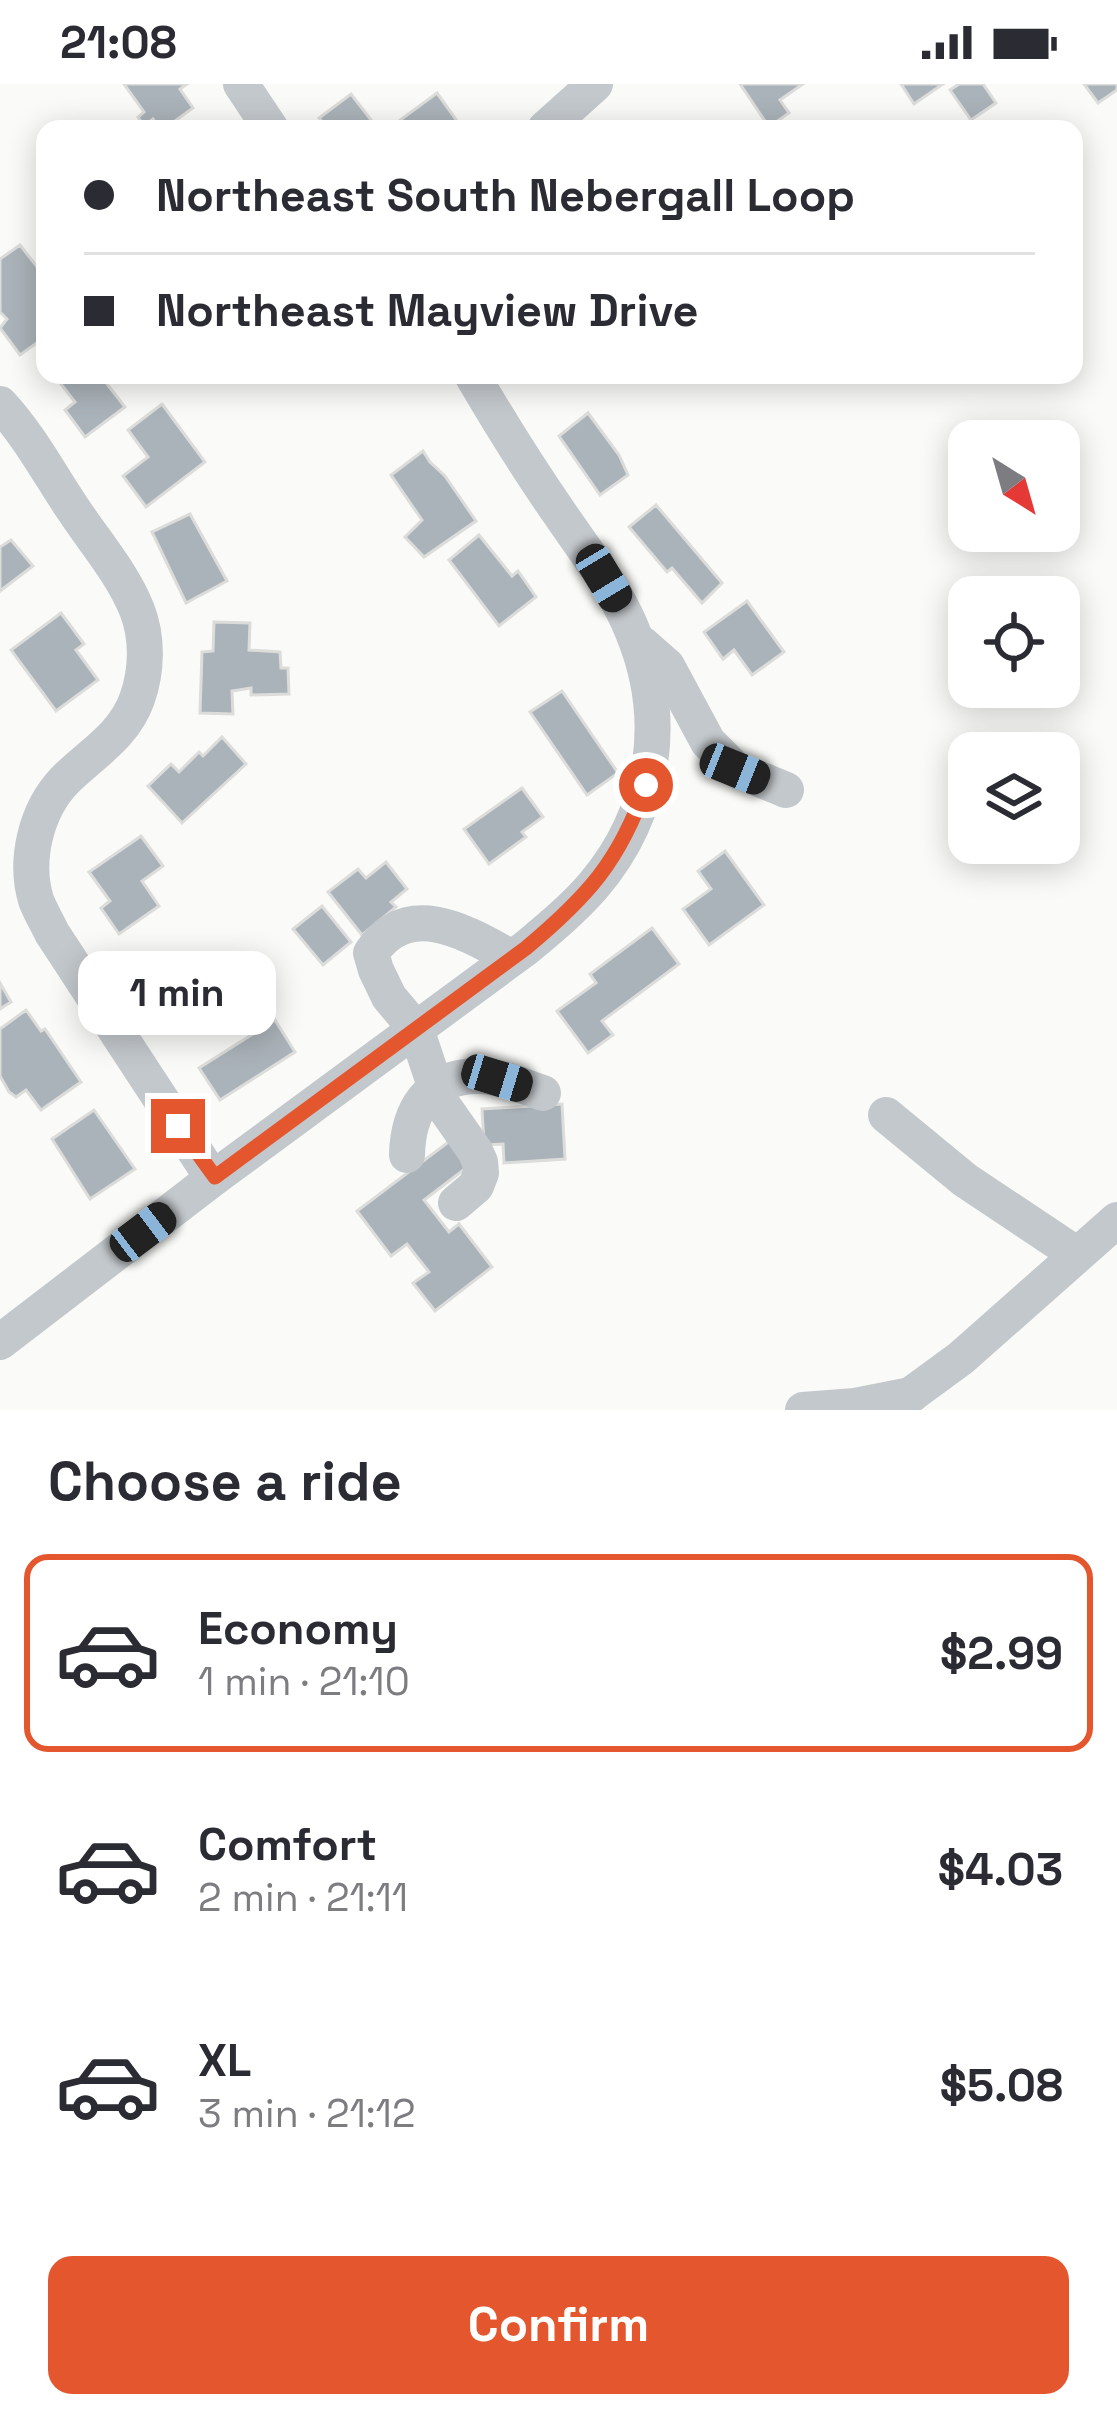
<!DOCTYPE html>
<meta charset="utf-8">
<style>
:root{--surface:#fff;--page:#f7f7f7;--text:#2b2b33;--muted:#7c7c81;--line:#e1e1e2;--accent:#e4572e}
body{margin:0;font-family:"Space Grotesk",sans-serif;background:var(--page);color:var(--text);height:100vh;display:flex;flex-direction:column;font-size:45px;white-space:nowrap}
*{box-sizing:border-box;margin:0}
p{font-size:39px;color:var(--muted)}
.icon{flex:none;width:66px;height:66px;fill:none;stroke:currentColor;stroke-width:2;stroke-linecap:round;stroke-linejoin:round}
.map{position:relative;height:1326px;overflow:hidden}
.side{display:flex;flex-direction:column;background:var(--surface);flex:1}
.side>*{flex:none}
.banner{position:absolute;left:36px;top:36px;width:1047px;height:264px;border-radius:24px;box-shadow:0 6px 30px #0003;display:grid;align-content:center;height:264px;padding:0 48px;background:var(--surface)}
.needle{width:78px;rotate:143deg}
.controls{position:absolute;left:948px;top:336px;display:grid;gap:24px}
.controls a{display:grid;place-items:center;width:132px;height:132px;border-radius:24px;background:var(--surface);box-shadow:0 6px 30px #0003;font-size:60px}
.end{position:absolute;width:54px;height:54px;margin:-27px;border:15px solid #e4572e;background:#fff;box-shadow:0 0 0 6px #fff}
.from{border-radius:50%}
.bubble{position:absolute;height:84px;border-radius:24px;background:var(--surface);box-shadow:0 6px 30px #0003;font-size:39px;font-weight:700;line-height:84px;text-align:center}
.car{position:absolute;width:36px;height:72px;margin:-36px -18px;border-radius:15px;box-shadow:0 0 9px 3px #0007;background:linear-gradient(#222 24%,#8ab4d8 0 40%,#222 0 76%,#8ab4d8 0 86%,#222 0)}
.banner b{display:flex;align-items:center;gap:42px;height:114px;font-size:45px}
.banner b+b{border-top:3px solid var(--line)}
.banner i{width:30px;height:30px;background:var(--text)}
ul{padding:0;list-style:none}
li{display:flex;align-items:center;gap:36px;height:198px;margin:0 24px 18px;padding:0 24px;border:6px solid transparent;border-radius:24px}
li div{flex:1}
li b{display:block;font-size:45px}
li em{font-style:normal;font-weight:700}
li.on{border-color:var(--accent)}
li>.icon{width:108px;height:108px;stroke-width:1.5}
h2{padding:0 48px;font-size:54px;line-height:144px}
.primary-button{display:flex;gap:24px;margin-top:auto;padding:24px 48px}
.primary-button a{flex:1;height:138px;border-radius:24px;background:var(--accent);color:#fff;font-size:48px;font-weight:700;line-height:138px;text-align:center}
.status{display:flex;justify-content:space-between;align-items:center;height:84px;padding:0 60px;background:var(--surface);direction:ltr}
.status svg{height:33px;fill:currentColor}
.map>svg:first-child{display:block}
.building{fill:#aab3b9;stroke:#dcdcda;stroke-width:3}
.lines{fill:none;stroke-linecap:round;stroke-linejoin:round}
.minor{stroke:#c3c8cc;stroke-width:36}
.route{stroke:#e4572e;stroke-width:15}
</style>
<div class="status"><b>21:08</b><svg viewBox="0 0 49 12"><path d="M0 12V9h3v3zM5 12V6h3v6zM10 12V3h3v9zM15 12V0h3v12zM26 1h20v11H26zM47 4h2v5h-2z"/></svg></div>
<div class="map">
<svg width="1117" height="1326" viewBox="0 0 1117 1326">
<rect width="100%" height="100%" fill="#fafaf8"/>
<g class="building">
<polygon points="124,0 187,0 180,5 193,24 164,45 159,45 153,35 144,42 138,33 144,28"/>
<polygon points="740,0 803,0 780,16 789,29 769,43"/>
<polygon points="901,0 943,0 914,20"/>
<polygon points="959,0 983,0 996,19 971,36 950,6"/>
<polygon points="1084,0 1117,0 1117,6 1098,19"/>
<polygon points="437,9 460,41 454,45 388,45"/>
<polygon points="351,10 378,45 328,45 319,34"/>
<polygon points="20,161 45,193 45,253 20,271 0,244 7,235 0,228 0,175"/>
<polygon points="54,291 100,291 125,323 85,353 65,326 75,318"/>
<polygon points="162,320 205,378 146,423 123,392 148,373 128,346"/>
<polygon points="588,329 619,371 628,391 600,411 559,352"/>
<polygon points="423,367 430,378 445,392 476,437 424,473 405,453 422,436 391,391"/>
<polygon points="656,421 722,499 702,519 672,484 667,488 629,443"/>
<polygon points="190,430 227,497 186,519 152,448"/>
<polygon points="479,451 512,492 518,487 536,513 499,542 449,476"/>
<polygon points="11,456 33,482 0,507 0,463"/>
<polygon points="747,517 784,568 752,591 734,566 723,575 704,548"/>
<polygon points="61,529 84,560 76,566 98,596 56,627 11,566"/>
<polygon points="214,538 250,539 249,566 280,568 281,584 288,584 289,610 251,611 251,604 232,607 233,630 200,629 202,568 213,567"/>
<polygon points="562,607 618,689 587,711 530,628"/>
<polygon points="222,653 246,680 182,739 148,702 171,680 179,688 199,668 203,672"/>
<polygon points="522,704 543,733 522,748 526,753 489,780 464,745"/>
<polygon points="141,752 163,782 142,797 159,822 119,850 101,824 110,817 89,788"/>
<polygon points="725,767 764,821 709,861 683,825 711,805 698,787"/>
<polygon points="386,778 407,805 391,818 396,823 362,851 328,808 358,785 366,794"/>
<polygon points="322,822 351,858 323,881 293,845"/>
<polygon points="652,844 679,880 602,937 613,951 588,969 557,927 596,899 590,890"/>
<polygon points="0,899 11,918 0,925"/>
<polygon points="26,926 41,947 45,945 81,998 41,1026 26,1006 16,1013 9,1008 0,992 0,945"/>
<polygon points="275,936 295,968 220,1016 199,984"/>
<polygon points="562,1020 565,1075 504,1079 503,1060 484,1061 482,1025"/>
<polygon points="94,1026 135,1085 90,1115 52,1055"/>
<polygon points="455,1053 474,1078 424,1116 449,1148 459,1140 492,1183 435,1227 413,1199 429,1188 407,1160 391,1172 357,1127"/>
</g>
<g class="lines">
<g class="minor">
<polyline points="241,0 271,45"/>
<polyline points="545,45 595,0"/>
<path d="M 0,320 C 29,351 50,391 73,425 C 94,457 123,490 137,526 C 148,554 147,587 137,615 C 124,652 91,670 65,696 C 36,726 24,776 36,816 C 40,827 47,838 52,849 L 204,1081 L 215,1093"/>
<polyline points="642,560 667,582 708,658 735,685 786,706"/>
<polyline points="886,1031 965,1096 1076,1170"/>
<path d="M 407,1071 C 408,1027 428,993 476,992 C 498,991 522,1002 543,1009"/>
<path d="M 456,1119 L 476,1102 L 481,1089 L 480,1078 L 475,1067 L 440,1017 L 416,945 L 389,913 L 376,886 L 371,869 C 409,813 467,849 512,874"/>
<path d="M 0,1258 L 215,1093 L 526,864 C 550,844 573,825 593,802 C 656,728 669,634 632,546 C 615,504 585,467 560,430 C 528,384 500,339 472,291"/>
<polyline points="803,1326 855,1322 911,1311"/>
<polyline points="890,1326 961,1274 1117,1136"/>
</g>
</g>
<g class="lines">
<path class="route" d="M 178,1042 L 215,1093 L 526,864 C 587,813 620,777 646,701"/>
</g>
</svg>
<div class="controls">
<a><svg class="needle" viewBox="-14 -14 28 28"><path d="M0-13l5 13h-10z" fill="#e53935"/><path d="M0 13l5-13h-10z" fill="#7c7c81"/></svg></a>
<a><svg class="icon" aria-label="locate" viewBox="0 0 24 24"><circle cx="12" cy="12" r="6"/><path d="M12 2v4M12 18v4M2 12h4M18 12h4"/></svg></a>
<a><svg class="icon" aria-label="layers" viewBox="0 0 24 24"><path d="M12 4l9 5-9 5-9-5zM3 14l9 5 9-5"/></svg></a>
</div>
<i class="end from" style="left:646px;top:701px"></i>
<i class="end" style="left:178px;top:1042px"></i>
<div class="bubble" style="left:78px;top:867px;width:198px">1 min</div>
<i class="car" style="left:604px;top:494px;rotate:149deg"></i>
<i class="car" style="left:735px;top:685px;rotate:112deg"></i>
<i class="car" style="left:497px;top:994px;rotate:107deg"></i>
<i class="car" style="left:143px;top:1148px;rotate:53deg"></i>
<div class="banner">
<b><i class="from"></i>Northeast South Nebergall Loop</b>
<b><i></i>Northeast Mayview Drive</b>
</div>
</div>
<section class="side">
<h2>Choose a ride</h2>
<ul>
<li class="on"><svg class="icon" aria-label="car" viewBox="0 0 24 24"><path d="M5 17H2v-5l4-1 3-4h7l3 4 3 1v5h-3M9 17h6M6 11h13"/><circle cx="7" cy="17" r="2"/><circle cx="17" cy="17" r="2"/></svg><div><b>Economy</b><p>1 min · 21:10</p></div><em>$2.99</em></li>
<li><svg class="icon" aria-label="car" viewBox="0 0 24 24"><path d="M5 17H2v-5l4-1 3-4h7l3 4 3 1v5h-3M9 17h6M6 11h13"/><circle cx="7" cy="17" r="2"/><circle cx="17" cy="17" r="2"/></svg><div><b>Comfort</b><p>2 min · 21:11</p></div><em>$4.03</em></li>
<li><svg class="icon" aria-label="car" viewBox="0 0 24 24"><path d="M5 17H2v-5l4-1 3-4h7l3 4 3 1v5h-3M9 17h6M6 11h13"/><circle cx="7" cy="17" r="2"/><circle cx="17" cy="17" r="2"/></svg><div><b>XL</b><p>3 min · 21:12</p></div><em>$5.08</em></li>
</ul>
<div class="primary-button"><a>Confirm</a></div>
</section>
